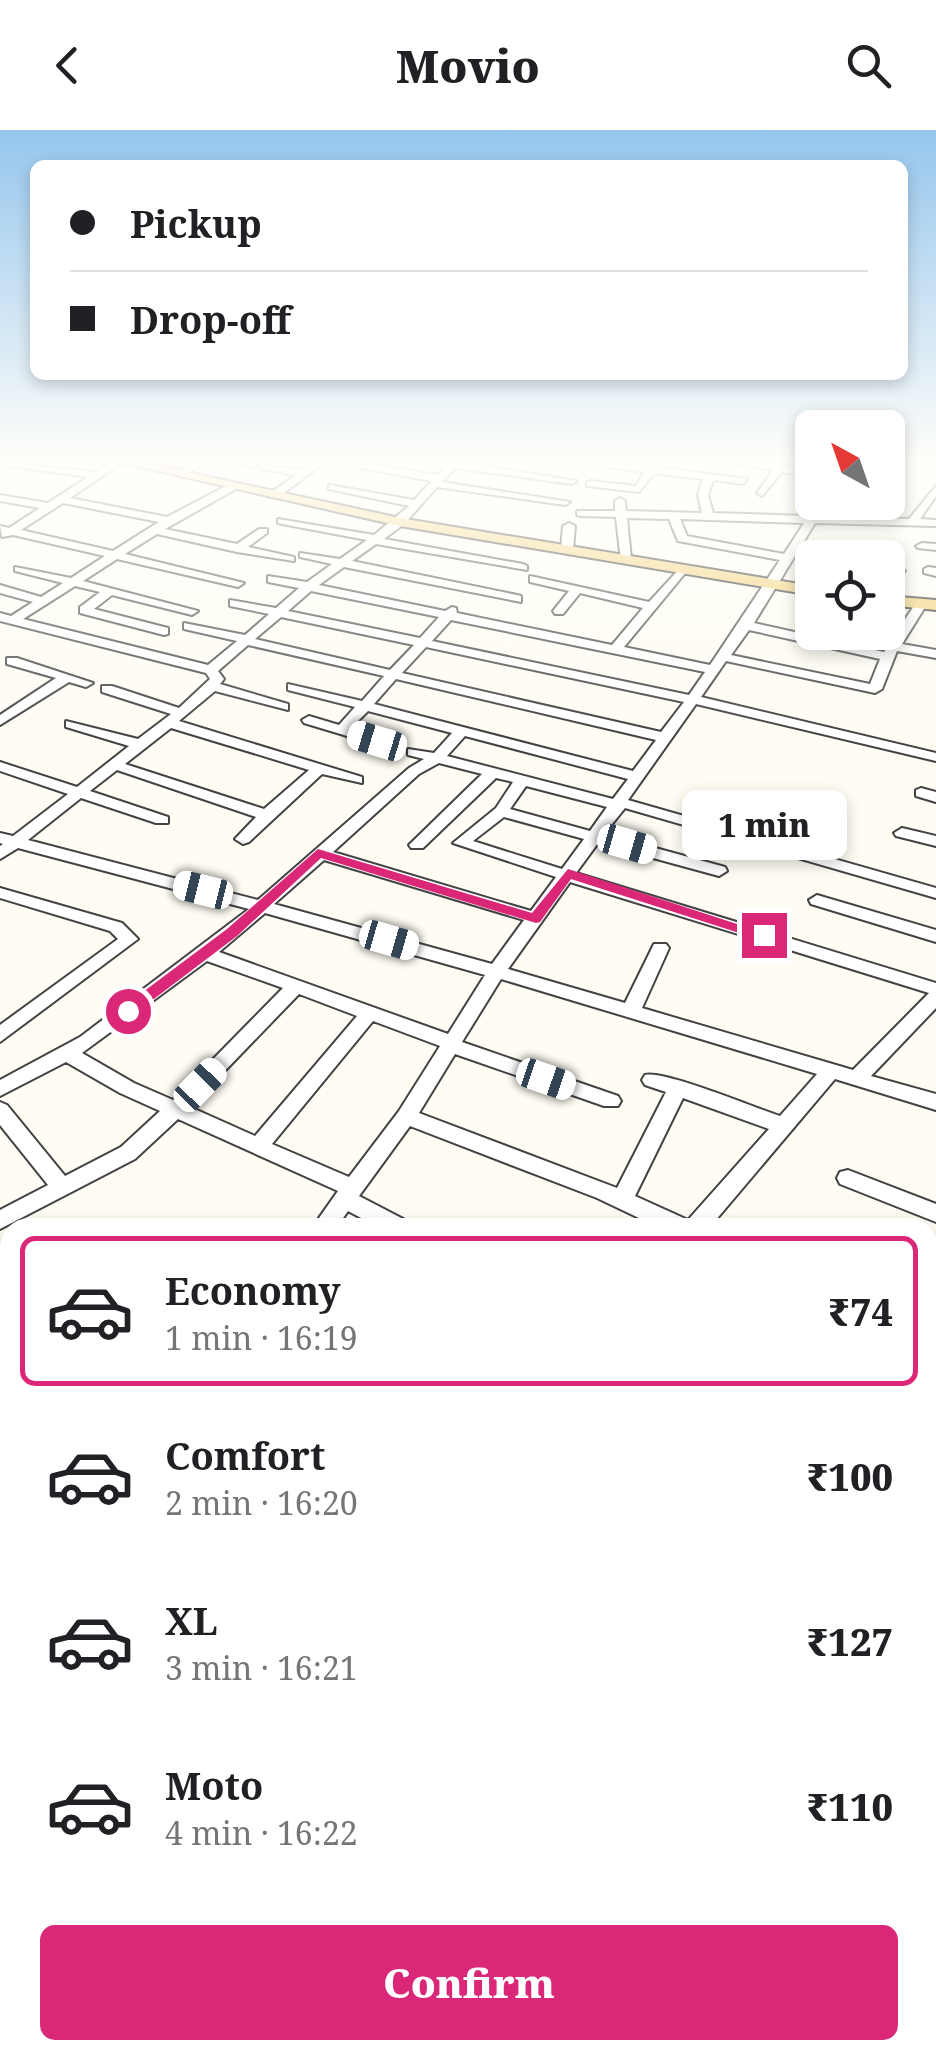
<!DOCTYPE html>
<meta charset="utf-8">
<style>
:root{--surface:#fff;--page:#f2f2f2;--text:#202124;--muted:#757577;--line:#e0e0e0;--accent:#db2777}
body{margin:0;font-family:"Noto Serif",serif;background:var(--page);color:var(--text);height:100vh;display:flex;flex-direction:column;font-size:38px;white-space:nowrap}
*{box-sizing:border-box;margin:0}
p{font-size:32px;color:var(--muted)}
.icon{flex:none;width:55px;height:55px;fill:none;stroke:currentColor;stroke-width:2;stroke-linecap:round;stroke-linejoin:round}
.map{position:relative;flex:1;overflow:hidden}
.sheet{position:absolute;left:0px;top:1088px;width:938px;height:842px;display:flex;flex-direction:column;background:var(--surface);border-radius:30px 30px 0 0;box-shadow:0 5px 15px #0003}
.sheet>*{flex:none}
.guide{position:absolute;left:30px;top:30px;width:878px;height:220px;border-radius:15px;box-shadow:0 5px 15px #0003;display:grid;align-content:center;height:220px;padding:0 40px;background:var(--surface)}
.needle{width:65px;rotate:320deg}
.tools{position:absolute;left:795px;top:280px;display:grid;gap:20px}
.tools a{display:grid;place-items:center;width:110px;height:110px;border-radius:15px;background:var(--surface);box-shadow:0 5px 15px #0003;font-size:50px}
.end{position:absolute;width:45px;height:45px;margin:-22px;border:12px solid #db2777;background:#fff;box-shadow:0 0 0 5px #fff}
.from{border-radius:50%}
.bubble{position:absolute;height:70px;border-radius:15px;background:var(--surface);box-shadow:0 5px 15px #0003;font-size:32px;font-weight:800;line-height:70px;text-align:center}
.car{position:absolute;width:30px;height:60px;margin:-30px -15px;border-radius:12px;box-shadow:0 0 8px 2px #0007;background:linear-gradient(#fff 24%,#345 0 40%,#fff 0 76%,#345 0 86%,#fff 0)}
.guide b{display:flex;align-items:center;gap:35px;height:95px;font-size:38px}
.guide b+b{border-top:2px solid var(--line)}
.guide i{width:25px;height:25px;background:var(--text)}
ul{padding:18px 0 0;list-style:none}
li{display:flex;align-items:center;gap:30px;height:150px;margin:0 20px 15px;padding:0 20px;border:5px solid transparent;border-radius:15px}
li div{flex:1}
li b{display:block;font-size:38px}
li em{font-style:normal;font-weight:800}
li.on{border-color:var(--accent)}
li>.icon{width:90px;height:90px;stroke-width:1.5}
.cta{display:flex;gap:20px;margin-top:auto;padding:20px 40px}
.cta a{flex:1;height:115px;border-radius:15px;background:var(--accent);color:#fff;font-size:40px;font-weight:800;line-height:115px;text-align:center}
header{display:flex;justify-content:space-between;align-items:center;height:130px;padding:0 40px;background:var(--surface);font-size:45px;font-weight:800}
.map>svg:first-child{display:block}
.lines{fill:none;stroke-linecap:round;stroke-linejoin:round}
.minor-casing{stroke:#434343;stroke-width:4}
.major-casing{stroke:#212121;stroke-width:4}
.minor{fill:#fff;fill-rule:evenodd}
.major{fill:#f2ce6f;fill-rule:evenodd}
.route{fill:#db2777}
</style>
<header><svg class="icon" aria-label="back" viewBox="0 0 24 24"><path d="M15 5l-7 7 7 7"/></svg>Movio<svg class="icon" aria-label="search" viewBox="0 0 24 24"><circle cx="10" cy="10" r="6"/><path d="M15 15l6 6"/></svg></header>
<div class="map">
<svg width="936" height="1929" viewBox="0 0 936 1929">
<rect width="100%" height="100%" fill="#fefcf3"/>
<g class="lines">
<defs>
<g id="minor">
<path d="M 0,332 L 96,342 L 111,332 L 123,332 L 70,368 L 167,387 L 228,355 L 236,355 L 236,359 L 165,399 L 237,414 L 259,399 L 267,399 L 267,403 L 248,417 L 294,427 L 294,431 L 237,422 L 157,404 L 125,424 L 244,453 L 238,457 L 117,429 L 83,451 L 198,481 L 192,485 L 112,465 L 94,479 L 168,498 L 168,504 L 164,505 L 80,483 L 80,477 L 100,462 L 75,456 L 23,489 L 208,535 L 237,511 L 184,499 L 184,493 L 245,505 L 269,484 L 230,476 L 230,470 L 276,478 L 299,458 L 268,452 L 268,446 L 307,452 L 332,434 L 300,427 L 300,423 L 340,429 L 367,410 L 282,394 L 278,393 L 278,389 L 374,405 L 409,376 L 329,359 L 329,355 L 414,370 L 432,351 L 361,338 L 365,333 L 437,345 L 450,332 L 460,332 L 577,351 L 572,354 L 455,338 L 442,352 L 570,372 L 565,375 L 437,357 L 404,394 L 384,409 L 523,434 L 527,436 L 527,440 L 376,414 L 352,431 L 517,465 L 521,466 L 521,472 L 344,437 L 319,455 L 445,481 L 452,477 L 456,478 L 457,483 L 612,515 L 643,478 L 580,463 L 563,484 L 555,484 L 553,481 L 569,461 L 530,452 L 530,446 L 649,472 L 682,436 L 688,440 L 686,442 L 624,517 L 710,535 L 780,430 L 678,411 L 669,389 L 627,388 L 631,429 L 621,431 L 616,387 L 581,386 L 577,385 L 577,381 L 615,381 L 615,371 L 620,368 L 625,371 L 626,381 L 702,383 L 698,365 L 703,349 L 654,343 L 639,362 L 587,356 L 587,352 L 591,351 L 636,356 L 644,342 L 606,337 L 602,332 L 648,336 L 650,332 L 660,332 L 657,337 L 747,349 L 743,354 L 713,350 L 708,365 L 713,383 L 808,386 L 816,372 L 827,372 L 819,386 L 909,389 L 936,356 L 936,366 L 920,389 L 936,390 L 936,396 L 815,393 L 754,493 L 884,522 L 917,471 L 921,470 L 927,474 L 902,514 L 936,520 L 936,528 L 897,521 L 882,559 L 875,563 L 726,531 L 701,567 L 936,623 L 936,631 L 696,574 L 628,670 L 936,758 L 936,768 L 625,678 L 604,704 L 725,737 L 727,741 L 719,746 L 598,713 L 576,743 L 936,853 L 936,878 L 871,946 L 936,964 L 936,980 L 835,949 L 709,1098 L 660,1098 L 597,1068 L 410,996 L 359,1066 L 409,1092 L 412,1098 L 380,1098 L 348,1081 L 336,1098 L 312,1098 L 338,1061 L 178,989 L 135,1029 L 0,1099 L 0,1080 L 48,1055 L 0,995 L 0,972 L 7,975 L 65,1046 L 121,1017 L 160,981 L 120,963 L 66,932 L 0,966 L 0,950 L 80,907 L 249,779 L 18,718 L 0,729 L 0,716 L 3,714 L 0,713 L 0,703 L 13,706 L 68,664 L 0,641 L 0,632 L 77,657 L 129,616 L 66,597 L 66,591 L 138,609 L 171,584 L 102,562 L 102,556 L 112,556 L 179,578 L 210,549 L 206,543 L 0,491 L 0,483 L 11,486 L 33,472 L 0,463 L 0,455 L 41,467 L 63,453 L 15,441 L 15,437 L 71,448 L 105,426 L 13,405 L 2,407 L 0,396 L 9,398 L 40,378 L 0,371 L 0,365 L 48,373 L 88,347 L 3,335 ZM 63,373 L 159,392 L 113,421 L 21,400 ZM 680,389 L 804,393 L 784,424 L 687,406 ZM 311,461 L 439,487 L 420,508 L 288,481 ZM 281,487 L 414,515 L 390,540 L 255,509 ZM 451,490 L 705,542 L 689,565 L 432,511 ZM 749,500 L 880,529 L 870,554 L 731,525 ZM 248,515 L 384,546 L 362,571 L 288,554 L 288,560 L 355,577 L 339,595 L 309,586 L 302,590 L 304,593 L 377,615 L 382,614 L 382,608 L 351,598 L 368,581 L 452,603 L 434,623 L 408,619 L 408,625 L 424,629 L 409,638 L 258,770 L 28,710 L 81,668 L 156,693 L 168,693 L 168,687 L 90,661 L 117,640 L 256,687 L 235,709 L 243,714 L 249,712 L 322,644 L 362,653 L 362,647 L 179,591 L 215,561 L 288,580 L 288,574 L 220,554 L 224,549 L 218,541 ZM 426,517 L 684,572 L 661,602 L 402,543 ZM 396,549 L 656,610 L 633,641 L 374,574 ZM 171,598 L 309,640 L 264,679 L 125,634 ZM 465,606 L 628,649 L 613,669 L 447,626 ZM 439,633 L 482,644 L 409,715 L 411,718 L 423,718 L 496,648 L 513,652 L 496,678 L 453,713 L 556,747 L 531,781 L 333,722 L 419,644 ZM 526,656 L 607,677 L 590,701 L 510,679 ZM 504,687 L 584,709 L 562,739 L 473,711 ZM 324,730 L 524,790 L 492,834 L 274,774 ZM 570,752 L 929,863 L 853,940 L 642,878 L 669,818 L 666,814 L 654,814 L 625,873 L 508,839 ZM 265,783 L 485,845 L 448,904 L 219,822 ZM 207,831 L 283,858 L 173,970 L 134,953 L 82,923 ZM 501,849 L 817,944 L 780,986 C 755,978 664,940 645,945 L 642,950 L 645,955 L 666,962 L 617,1058 L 419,983 L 455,924 L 604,976 L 618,976 L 621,971 L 618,966 L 462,912 ZM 299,864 L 357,886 L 255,1006 L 190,977 ZM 373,891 L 440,916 L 399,981 L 349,1047 L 272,1014 ZM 683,968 L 769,999 L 688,1090 L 635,1066 Z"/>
<polygon points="195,332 207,332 183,346 174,344"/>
<polygon points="232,332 256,332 258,334 253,337"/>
<polygon points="315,332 326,332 278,367 270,367 270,363 296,345 262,339 262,335 303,340"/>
<polygon points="730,332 755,332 812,340 812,346 782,342 762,366 757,363 773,340"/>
<polygon points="569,393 575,396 573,419 567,422 561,419 563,396"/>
<polygon points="922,413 936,414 936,420 918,418 916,416"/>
<polygon points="884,418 890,421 885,428 874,428"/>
<polygon points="888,435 903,439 905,441 899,445 888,442"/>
<polygon points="928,437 936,438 936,446 924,443 924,439"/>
<polygon points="7,528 17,528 93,553 86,557 69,552 0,595 0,585 56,548 7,534"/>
<polygon points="921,658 936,662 936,672 916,666 916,660"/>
<polygon points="902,698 936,706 936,716 896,706 894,703"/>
<polygon points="0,758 122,793 138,809 0,912 0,895 118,809 110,801 0,768"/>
<polygon points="817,765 936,800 936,812 811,774 809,770"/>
<polygon points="848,1040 936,1074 936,1092 840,1054 837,1048 840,1042"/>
<polygon points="0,1141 10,1146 10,1170 0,1165"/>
<polygon points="928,1201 936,1204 936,1227 928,1224"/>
<polygon points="10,1242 10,1270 0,1274 0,1246"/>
<polygon points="928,1365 936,1368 936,1396 928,1393"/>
<polygon points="0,1367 10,1371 10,1401 0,1397"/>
<polygon points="936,1430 936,1482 928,1485 928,1434"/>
<polygon points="10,1444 10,1480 0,1484 0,1448"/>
<polygon points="0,1777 10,1782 10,1820 0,1815"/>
<polygon points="114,1920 155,1920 159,1929 118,1929"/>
</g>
<g id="major">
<polygon points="118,332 140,332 400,388 812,456 812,465 400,396"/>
<polygon points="888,466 936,470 936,480 888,475"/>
</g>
</defs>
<use href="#minor" class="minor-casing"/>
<use href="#major" class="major-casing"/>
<use href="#minor" class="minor"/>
<use href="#major" class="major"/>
</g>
<linearGradient id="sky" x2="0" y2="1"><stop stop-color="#95c6ed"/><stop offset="0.55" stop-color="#fffefa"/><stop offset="1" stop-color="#fffefa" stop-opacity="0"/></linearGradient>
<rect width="936" height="602" fill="url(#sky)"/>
<polygon class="route" points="318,719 532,783 568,739 771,805 758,809 571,749 540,792 536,793 321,728 237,806 134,884 123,884 123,877 227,799"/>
</svg>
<div class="tools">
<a><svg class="needle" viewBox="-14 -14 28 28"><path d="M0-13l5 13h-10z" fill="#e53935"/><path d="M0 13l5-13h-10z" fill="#757577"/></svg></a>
<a><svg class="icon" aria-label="locate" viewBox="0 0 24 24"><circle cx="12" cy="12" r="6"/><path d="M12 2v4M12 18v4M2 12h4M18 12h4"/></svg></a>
</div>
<i class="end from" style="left:128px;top:881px"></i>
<i class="end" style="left:764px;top:805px"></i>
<div class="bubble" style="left:682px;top:660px;width:165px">1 min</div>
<i class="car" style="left:377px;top:611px;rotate:287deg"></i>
<i class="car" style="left:627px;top:714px;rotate:106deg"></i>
<i class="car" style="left:203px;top:760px;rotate:284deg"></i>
<i class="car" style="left:389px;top:810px;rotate:106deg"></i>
<i class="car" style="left:546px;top:949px;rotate:109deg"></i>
<i class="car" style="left:200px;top:955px;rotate:44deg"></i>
<div class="guide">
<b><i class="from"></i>Pickup</b>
<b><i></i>Drop-off</b>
</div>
<section class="sheet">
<ul>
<li class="on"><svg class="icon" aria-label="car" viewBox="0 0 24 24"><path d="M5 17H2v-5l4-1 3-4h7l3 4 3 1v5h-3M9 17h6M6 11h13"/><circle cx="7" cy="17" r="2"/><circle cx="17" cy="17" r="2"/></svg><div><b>Economy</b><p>1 min · 16:19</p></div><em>₹74</em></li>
<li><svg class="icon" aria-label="car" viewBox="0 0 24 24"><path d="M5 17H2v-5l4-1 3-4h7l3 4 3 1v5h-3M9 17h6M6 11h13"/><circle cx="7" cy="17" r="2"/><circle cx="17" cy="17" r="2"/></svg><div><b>Comfort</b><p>2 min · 16:20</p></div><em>₹100</em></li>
<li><svg class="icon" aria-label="car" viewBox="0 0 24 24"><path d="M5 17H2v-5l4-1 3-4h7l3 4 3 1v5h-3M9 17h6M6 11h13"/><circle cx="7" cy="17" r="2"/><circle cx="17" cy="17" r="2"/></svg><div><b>XL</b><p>3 min · 16:21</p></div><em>₹127</em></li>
<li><svg class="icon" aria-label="car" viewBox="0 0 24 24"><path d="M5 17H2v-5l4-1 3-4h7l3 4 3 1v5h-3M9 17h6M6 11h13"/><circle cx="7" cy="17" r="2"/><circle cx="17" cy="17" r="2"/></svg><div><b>Moto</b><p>4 min · 16:22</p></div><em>₹110</em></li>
</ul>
<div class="cta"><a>Confirm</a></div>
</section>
</div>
